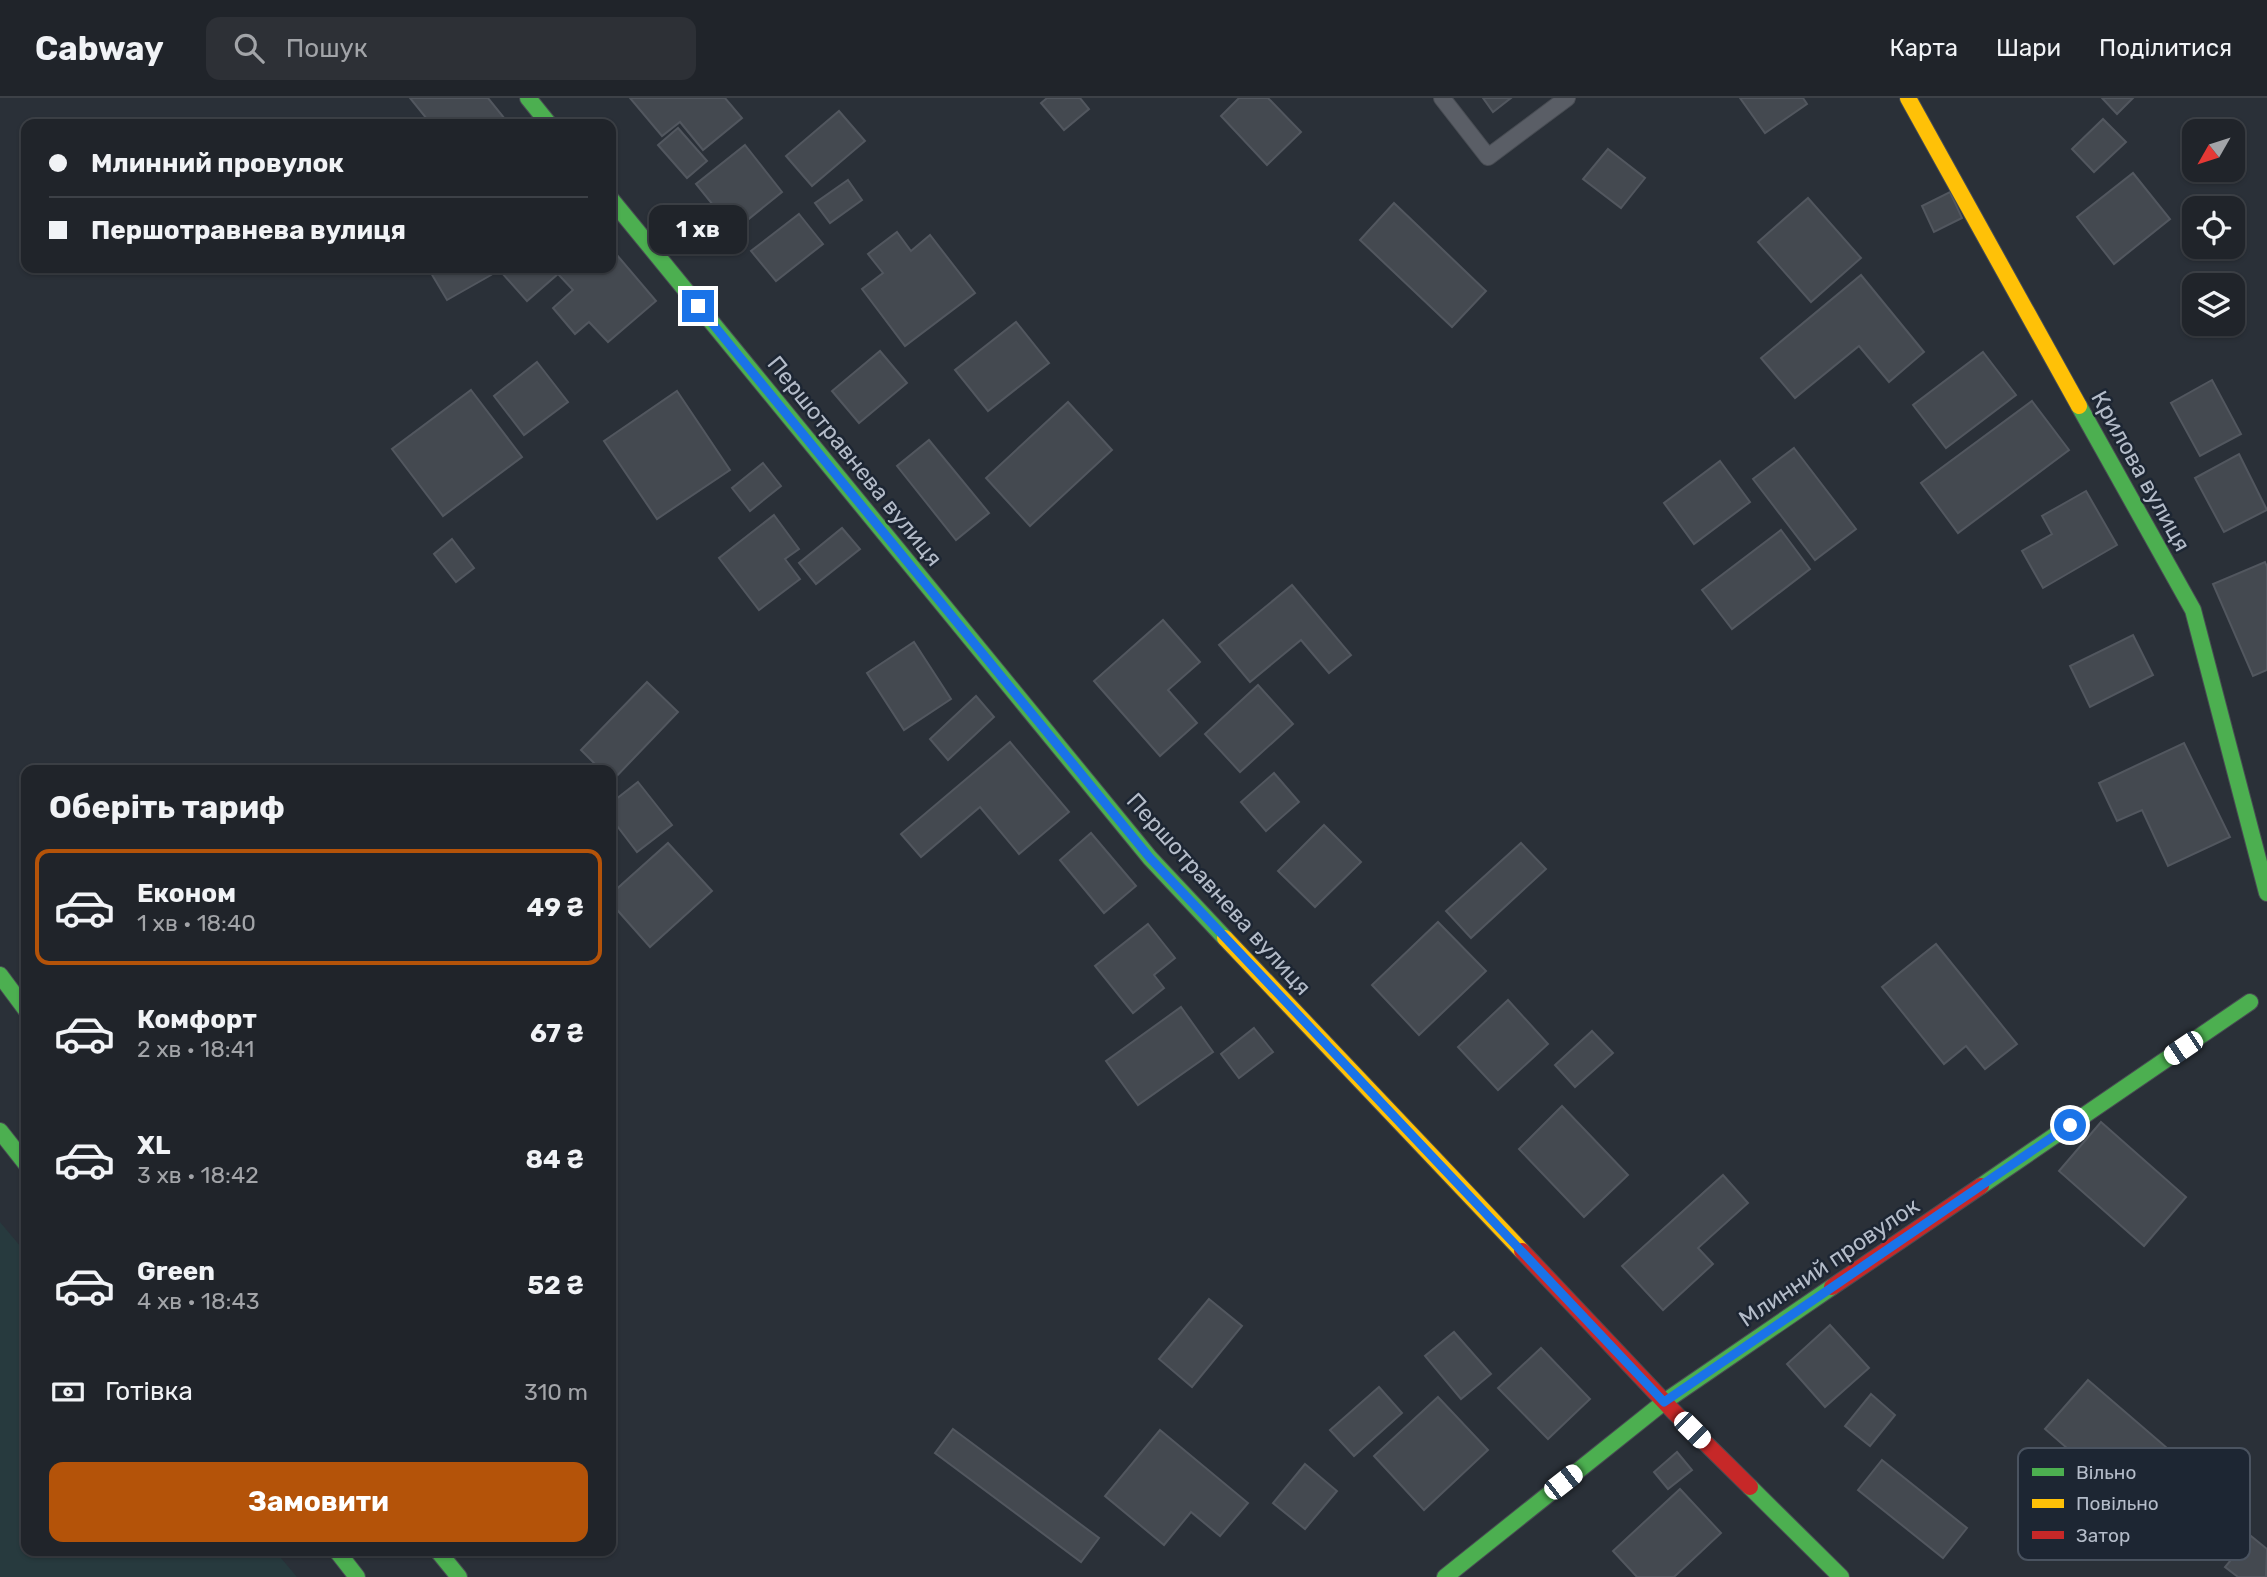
<!DOCTYPE html>
<html lang="uk">
<meta charset="utf-8">
<style>
:root{--surface:#20242a;--page:#2d3036;--text:#f1f3f6;--muted:#a2a4a8;--line:#3d4147;--accent:#b45309}
body{margin:0;font-family:Rubik,sans-serif;background:var(--page);color:var(--text);height:100vh;display:flex;flex-direction:column;font-size:26px;white-space:nowrap}
*{box-sizing:border-box;margin:0}
p{font-size:23px;color:var(--muted)}
.icon{flex:none;width:38px;height:38px;fill:none;stroke:currentColor;stroke-width:2;stroke-linecap:round;stroke-linejoin:round}
.map{position:relative;flex:1;overflow:hidden}
.details{position:absolute;left:21px;top:667px;width:595px;height:791px;display:flex;flex-direction:column;background:var(--surface);border-radius:14px;box-shadow:0 2px 5px #0004,0 0 0 2px var(--line)}
.details>*{flex:none}
.guide{position:absolute;left:21px;top:21px;width:595px;height:154px;border-radius:14px;box-shadow:0 2px 5px #0004,0 0 0 2px var(--line);display:grid;align-content:center;height:154px;padding:0 28px;background:var(--surface)}
.needle{width:46px;rotate:231deg}
.buttons{position:absolute;left:2182px;top:21px;display:grid;gap:14px}
.buttons a{display:grid;place-items:center;width:63px;height:63px;border-radius:14px;background:var(--surface);box-shadow:0 2px 5px #0004,0 0 0 2px var(--line);font-size:35px}
.end{position:absolute;width:32px;height:32px;margin:-16px;border:9px solid #1a73e8;background:#fff;box-shadow:0 0 0 4px #fff}
.from{border-radius:50%}
.bubble{position:absolute;height:49px;border-radius:14px;background:var(--surface);box-shadow:0 2px 5px #0004,0 0 0 2px var(--line);font-size:23px;font-weight:700;line-height:49px;text-align:center}
.car{position:absolute;width:21px;height:42px;margin:-21px -10px;border-radius:9px;box-shadow:0 0 5px 2px #0007;background:linear-gradient(#fff 24%,#345 0 40%,#fff 0 76%,#345 0 86%,#fff 0)}
.guide b{display:flex;align-items:center;gap:24px;height:66px;font-size:26px}
.guide b+b{border-top:2px solid var(--line)}
.guide i{width:18px;height:18px;background:var(--text)}
ul{padding:0;list-style:none}
li{display:flex;align-items:center;gap:21px;height:116px;margin:0 14px 10px;padding:0 14px;border:4px solid transparent;border-radius:14px}
li div{flex:1}
li b{display:block;font-size:26px}
li em{font-style:normal;font-weight:700}
li.active{border-color:var(--accent)}
li>.icon{width:63px;height:63px;stroke-width:1.5}
h2{padding:0 28px;font-size:32px;line-height:84px}
.pay{display:flex;align-items:center;gap:18px;height:77px;padding:0 28px;font-size:26px}
.pay p{margin-inline-start:auto}
.action{display:flex;gap:14px;margin-top:auto;padding:14px 28px}
.action a{flex:1;height:80px;border-radius:14px;background:var(--accent);color:#fff;font-size:28px;font-weight:700;line-height:80px;text-align:center}
header{display:flex;align-items:center;gap:42px;box-sizing:border-box;height:98px;padding:0 35px;background:var(--surface);border-bottom:2px solid var(--line)}
header strong{font-size:33px}
nav{display:flex;gap:38px;margin-inline-start:auto;font-size:24px}
.search{width:490px;height:63px;background:var(--page);display:flex;align-items:center;gap:18px;box-sizing:border-box;padding:0 24px;border-radius:14px;color:var(--muted);font-size:26px}
.map>svg:first-child{display:block}
.green{fill:#273a3e}
.building{fill:#444950;stroke:#52575f;stroke-width:2}
.lines{fill:none;stroke-linecap:round;stroke-linejoin:round}
.lane-casing{stroke:#484c53;stroke-width:18}
.fast-casing{stroke:#484c53;stroke-width:18}
.slow-casing{stroke:#484c53;stroke-width:18}
.jam-casing{stroke:#484c53;stroke-width:18}
.lane{stroke:#5a5e66;stroke-width:16}
.fast{stroke:#4caf50;stroke-width:16}
.slow{stroke:#ffc107;stroke-width:16}
.jam{stroke:#c62828;stroke-width:16}
.route{stroke:#1a73e8;stroke-width:9}
.labels{text-anchor:middle;dominant-baseline:central;stroke-width:5;stroke-linejoin:round;paint-order:stroke}
.street-label{font-size:23px;fill:#b4bcc9;stroke:#1d2633}
.key{fill:#1d2633;stroke:#4a5360;stroke-width:2}
.key-label{font-size:19px;fill:#b4bcc9}
</style>
<header>
<strong>Cabway</strong>
<div class="search"><svg class="icon" aria-label="search" viewBox="0 0 24 24"><circle cx="10" cy="10" r="6"/><path d="M15 15l6 6"/></svg>Пошук</div>
<nav><a>Карта</a><a>Шари</a><a>Поділитися</a></nav>
</header>
<div class="map">
<svg width="2267" height="1479" viewBox="0 0 2267 1479">
<rect width="100%" height="100%" fill="#2a3038"/>
<polygon class="green" points="0,1124 26,1155 26,1452 275,1453 297,1479 0,1479"/>
<g class="building">
<polygon points="410,0 488,0 505,21 498,26 431,26"/>
<polygon points="630,0 725,0 742,20 703,52 680,24 662,38"/>
<polygon points="1047,0 1080,0 1089,11 1064,32 1041,5"/>
<polygon points="1239,0 1268,0 1301,34 1267,67 1221,18"/>
<polygon points="1483,0 1511,0 1493,14"/>
<polygon points="1740,0 1803,0 1807,6 1765,35"/>
<polygon points="2102,0 2133,0 2117,16"/>
<polygon points="839,13 865,43 812,88 786,58"/>
<polygon points="2103,21 2126,44 2094,74 2072,51"/>
<polygon points="678,30 707,63 687,80 658,47"/>
<polygon points="745,47 782,94 734,133 696,86"/>
<polygon points="1608,51 1645,80 1621,110 1583,81"/>
<polygon points="2133,75 2170,121 2114,166 2077,119"/>
<polygon points="848,82 862,102 830,125 815,105"/>
<polygon points="1950,94 1962,120 1934,134 1922,108"/>
<polygon points="1808,100 1861,160 1811,204 1758,144"/>
<polygon points="1394,105 1486,193 1452,229 1360,142"/>
<polygon points="799,116 823,146 776,183 751,153"/>
<polygon points="897,134 911,153 930,137 975,195 905,248 862,191 883,175 868,156"/>
<polygon points="611,150 656,203 608,244 589,224 575,236 553,210 573,192 558,176 527,203 501,174 507,170 611,170"/>
<polygon points="428,170 486,170 491,177 447,202"/>
<polygon points="1861,177 1924,254 1889,284 1859,248 1795,300 1761,260"/>
<polygon points="1016,224 1049,265 988,313 955,272"/>
<polygon points="880,253 907,285 859,325 832,293"/>
<polygon points="1983,254 2016,297 1946,350 1913,307"/>
<polygon points="537,264 568,304 524,337 494,298"/>
<polygon points="2212,282 2241,336 2200,358 2171,305"/>
<polygon points="471,292 522,359 443,418 392,351"/>
<polygon points="677,293 730,372 657,421 604,343"/>
<polygon points="2032,303 2069,352 1958,435 1921,385"/>
<polygon points="1068,304 1112,352 1030,428 986,380"/>
<polygon points="929,342 989,415 956,442 897,368"/>
<polygon points="1794,350 1856,431 1815,462 1753,381"/>
<polygon points="2239,356 2267,412 2224,434 2195,380"/>
<polygon points="1720,363 1750,404 1694,446 1664,405"/>
<polygon points="763,365 781,388 750,413 732,390"/>
<polygon points="2086,393 2117,447 2043,490 2022,453 2052,436 2042,418"/>
<polygon points="774,417 799,451 785,461 800,481 759,512 719,460"/>
<polygon points="842,430 860,451 816,486 799,465"/>
<polygon points="1781,432 1810,471 1732,531 1702,492"/>
<polygon points="452,441 474,470 456,484 434,456"/>
<polygon points="2265,464 2267,469 2267,572 2253,578 2213,486"/>
<polygon points="1292,487 1351,557 1329,575 1301,542 1250,584 1219,547"/>
<polygon points="1163,522 1200,564 1168,592 1197,625 1160,658 1094,583"/>
<polygon points="2133,537 2153,577 2090,609 2070,568"/>
<polygon points="914,544 951,601 904,632 867,575"/>
<polygon points="647,584 678,614 612,683 611,672 601,672 581,652"/>
<polygon points="1258,587 1293,626 1240,674 1205,636"/>
<polygon points="976,598 994,619 948,662 930,641"/>
<polygon points="1010,644 1069,714 1019,756 980,709 921,759 901,736"/>
<polygon points="2184,645 2230,739 2168,768 2142,712 2117,723 2099,685"/>
<polygon points="1274,675 1299,704 1266,733 1241,704"/>
<polygon points="638,684 672,727 637,754 611,720 611,705"/>
<polygon points="1324,727 1361,764 1315,809 1278,773"/>
<polygon points="1091,735 1136,788 1104,815 1060,762"/>
<polygon points="668,745 712,793 650,849 611,805 611,796"/>
<polygon points="1521,745 1546,771 1471,840 1446,813"/>
<polygon points="1438,824 1486,873 1419,937 1372,887"/>
<polygon points="1148,826 1175,860 1154,877 1164,890 1133,915 1095,868"/>
<polygon points="1936,846 2017,946 1985,971 1966,948 1944,966 1882,889"/>
<polygon points="1508,902 1548,946 1498,992 1458,949"/>
<polygon points="1181,909 1213,954 1138,1007 1106,963"/>
<polygon points="1254,930 1273,954 1239,980 1221,956"/>
<polygon points="1592,933 1613,955 1575,989 1555,967"/>
<polygon points="1562,1008 1628,1077 1584,1119 1519,1051"/>
<polygon points="2101,1024 2186,1099 2144,1148 2059,1073"/>
<polygon points="1723,1077 1748,1105 1698,1150 1713,1166 1663,1212 1622,1168"/>
<polygon points="1209,1201 1242,1228 1192,1289 1159,1261"/>
<polygon points="1830,1227 1869,1270 1825,1309 1787,1266"/>
<polygon points="1454,1234 1491,1276 1461,1301 1425,1258"/>
<polygon points="1541,1250 1590,1301 1548,1341 1498,1290"/>
<polygon points="2088,1282 2181,1362 2138,1412 2045,1331"/>
<polygon points="1379,1289 1402,1315 1354,1358 1330,1332"/>
<polygon points="1871,1296 1895,1317 1870,1348 1845,1328"/>
<polygon points="1438,1299 1488,1352 1424,1412 1374,1358"/>
<polygon points="953,1331 1099,1440 1081,1464 935,1355"/>
<polygon points="1160,1332 1248,1405 1220,1438 1191,1414 1164,1447 1105,1398"/>
<polygon points="1677,1354 1692,1372 1668,1391 1654,1374"/>
<polygon points="1882,1362 1967,1430 1943,1460 1858,1392"/>
<polygon points="1305,1366 1337,1393 1305,1431 1273,1405"/>
<polygon points="1680,1391 1721,1435 1674,1479 1637,1479 1613,1453"/>
<polygon points="2251,1438 2267,1451 2266,1479 2238,1479 2225,1469"/>
</g>
<g class="lines">
<defs>
<polyline id="lane" points="1442,0 1488,59 1567,0"/>
<g id="fast">
<polyline points="528,0 549,26"/>
<polyline points="611,101 1150,760 1225,840"/>
<polyline points="2079,308 2193,512 2267,795"/>
<polyline points="0,877 26,912"/>
<polyline points="0,1033 26,1066"/>
<polyline points="1981,1088 2250,904"/>
<polyline points="1750,1389 1841,1479"/>
<polyline points="336,1452 357,1479"/>
<polyline points="437,1452 459,1479"/>
<polyline points="1445,1479 1664,1304 1832,1189"/>
</g>
<g id="slow">
<polyline points="1908,0 2079,308"/>
<polyline points="1225,840 1522,1153"/>
</g>
<g id="jam">
<polyline points="1522,1153 1674,1314 1750,1389"/>
<polyline points="1832,1189 1981,1088"/>
</g>
</defs>
<use href="#lane" class="lane-casing"/>
<use href="#fast" class="fast-casing"/>
<use href="#slow" class="slow-casing"/>
<use href="#jam" class="jam-casing"/>
<use href="#lane" class="lane"/>
<use href="#fast" class="fast"/>
<use href="#slow" class="slow"/>
<use href="#jam" class="jam"/>
</g>
<g class="lines">
<polyline class="route" points="698,208 1150,760 1664,1304 2070,1027"/>
</g>
<g class="labels">
<g class="street-label">
<text transform="translate(855 363) rotate(51)">Першотравнева вулиця</text>
<text transform="translate(2141 373) rotate(61)">Крилова вулиця</text>
<text transform="translate(1219 796) rotate(48)">Першотравнева вулиця</text>
<text transform="translate(1829 1164) rotate(-34)">Млинний провулок</text>
</g>
</g>
<rect x="2018" y="1350" width="232" height="112" rx="10" class="key"/>
<rect x="2032" y="1370" width="32" height="8" fill="#4caf50"/>
<rect x="2032" y="1401" width="32" height="9" fill="#ffc107"/>
<rect x="2032" y="1433" width="32" height="8" fill="#c62828"/>
<g class="key-label">
<text x="2076" y="1381">Вільно</text>
<text x="2076" y="1412">Повільно</text>
<text x="2076" y="1444">Затор</text>
</g>
</svg>
<div class="buttons">
<a><svg class="needle" viewBox="-14 -14 28 28"><path d="M0-13l5 13h-10z" fill="#e53935"/><path d="M0 13l5-13h-10z" fill="#a2a4a8"/></svg></a>
<a><svg class="icon" aria-label="locate" viewBox="0 0 24 24"><circle cx="12" cy="12" r="6"/><path d="M12 2v4M12 18v4M2 12h4M18 12h4"/></svg></a>
<a><svg class="icon" aria-label="layers" viewBox="0 0 24 24"><path d="M12 4l9 5-9 5-9-5zM3 14l9 5 9-5"/></svg></a>
</div>
<i class="end from" style="left:2070px;top:1027px"></i>
<i class="end" style="left:698px;top:208px"></i>
<div class="bubble" style="left:649px;top:107px;width:98px">1 хв</div>
<i class="car" style="left:2183px;top:950px;rotate:236deg"></i>
<i class="car" style="left:1692px;top:1332px;rotate:135deg"></i>
<i class="car" style="left:1563px;top:1384px;rotate:52deg"></i>
<div class="guide">
<b><i class="from"></i>Млинний провулок</b>
<b><i></i>Першотравнева вулиця</b>
</div>
<section class="details">
<h2>Оберіть тариф</h2>
<ul>
<li class="active"><svg class="icon" aria-label="car" viewBox="0 0 24 24"><path d="M5 17H2v-5l4-1 3-4h7l3 4 3 1v5h-3M9 17h6M6 11h13"/><circle cx="7" cy="17" r="2"/><circle cx="17" cy="17" r="2"/></svg><div><b>Економ</b><p>1 хв · 18:40</p></div><em>49 ₴</em></li>
<li><svg class="icon" aria-label="car" viewBox="0 0 24 24"><path d="M5 17H2v-5l4-1 3-4h7l3 4 3 1v5h-3M9 17h6M6 11h13"/><circle cx="7" cy="17" r="2"/><circle cx="17" cy="17" r="2"/></svg><div><b>Комфорт</b><p>2 хв · 18:41</p></div><em>67 ₴</em></li>
<li><svg class="icon" aria-label="car" viewBox="0 0 24 24"><path d="M5 17H2v-5l4-1 3-4h7l3 4 3 1v5h-3M9 17h6M6 11h13"/><circle cx="7" cy="17" r="2"/><circle cx="17" cy="17" r="2"/></svg><div><b>XL</b><p>3 хв · 18:42</p></div><em>84 ₴</em></li>
<li><svg class="icon" aria-label="car" viewBox="0 0 24 24"><path d="M5 17H2v-5l4-1 3-4h7l3 4 3 1v5h-3M9 17h6M6 11h13"/><circle cx="7" cy="17" r="2"/><circle cx="17" cy="17" r="2"/></svg><div><b>Green</b><p>4 хв · 18:43</p></div><em>52 ₴</em></li>
</ul>
<div class="pay"><svg class="icon" aria-label="cash" viewBox="0 0 24 24"><path d="M3 7h18v10H3z"/><circle cx="12" cy="12" r="2"/></svg>Готівка<p>310 m</p></div>
<div class="action"><a>Замовити</a></div>
</section>
</div>
